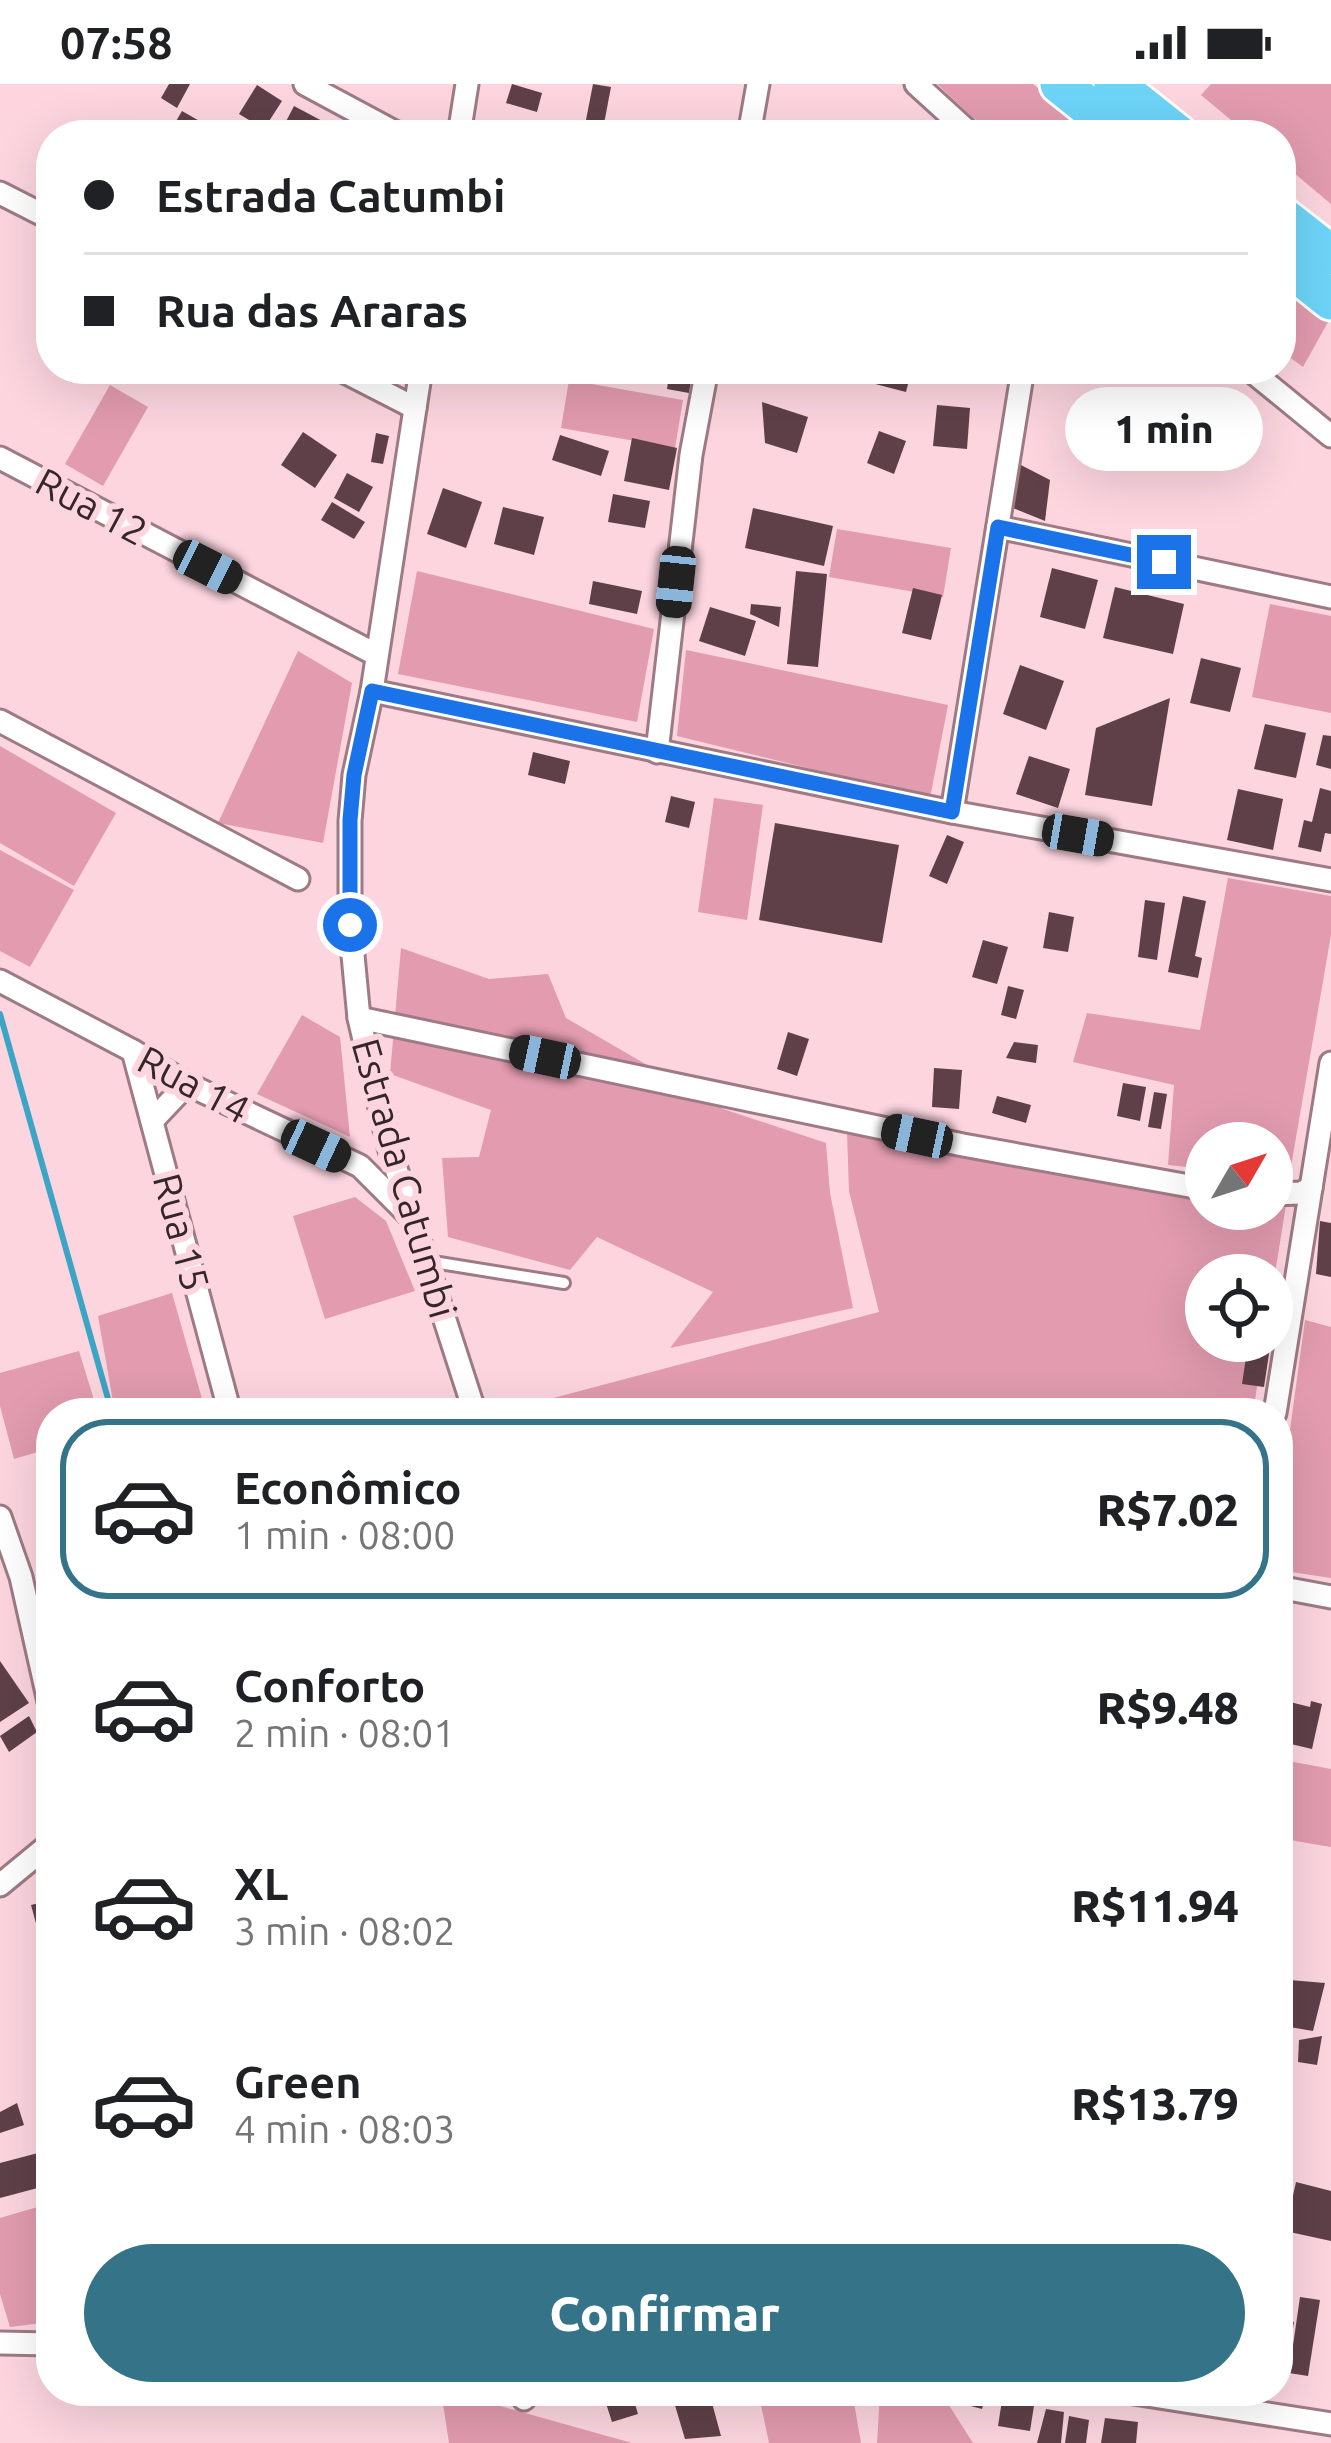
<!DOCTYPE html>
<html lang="pt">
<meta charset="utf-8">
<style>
:root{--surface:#fff;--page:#f6f6f6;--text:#202124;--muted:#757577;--line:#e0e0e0;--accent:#347388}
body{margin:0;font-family:Ubuntu,sans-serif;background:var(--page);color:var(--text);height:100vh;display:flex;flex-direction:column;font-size:45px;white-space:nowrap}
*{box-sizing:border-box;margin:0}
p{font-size:39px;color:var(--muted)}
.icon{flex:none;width:66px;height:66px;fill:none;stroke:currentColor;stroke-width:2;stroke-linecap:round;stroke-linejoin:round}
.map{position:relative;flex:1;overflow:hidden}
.side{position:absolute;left:36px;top:1314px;width:1257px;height:1008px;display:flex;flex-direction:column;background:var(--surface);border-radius:48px;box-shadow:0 12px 48px #0002}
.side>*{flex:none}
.banner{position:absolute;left:36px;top:36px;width:1260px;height:264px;border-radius:48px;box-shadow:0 12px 48px #0002;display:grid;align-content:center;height:264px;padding:0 48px;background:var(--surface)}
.needle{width:78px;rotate:51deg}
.controls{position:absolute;left:1185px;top:1038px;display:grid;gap:24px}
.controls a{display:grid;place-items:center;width:108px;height:108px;border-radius:50%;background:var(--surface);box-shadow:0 12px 48px #0002;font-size:60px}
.end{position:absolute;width:54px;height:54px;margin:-27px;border:15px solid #1a73e8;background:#fff;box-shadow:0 0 0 6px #fff}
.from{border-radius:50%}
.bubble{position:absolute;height:84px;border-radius:42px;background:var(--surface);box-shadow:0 12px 48px #0002;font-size:39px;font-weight:800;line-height:84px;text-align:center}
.car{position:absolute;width:36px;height:72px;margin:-36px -18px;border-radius:15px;box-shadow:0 0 9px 3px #0007;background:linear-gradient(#222 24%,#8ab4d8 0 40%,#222 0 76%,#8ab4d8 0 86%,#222 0)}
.banner b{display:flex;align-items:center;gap:42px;height:114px;font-size:45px}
.banner b+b{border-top:3px solid var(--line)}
.banner i{width:30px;height:30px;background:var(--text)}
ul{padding:21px 0 0;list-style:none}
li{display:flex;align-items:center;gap:36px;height:180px;margin:0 24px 18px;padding:0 24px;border:6px solid transparent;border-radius:48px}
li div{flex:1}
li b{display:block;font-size:45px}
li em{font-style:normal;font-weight:800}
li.on{border-color:var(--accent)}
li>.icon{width:108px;height:108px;stroke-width:1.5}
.cta{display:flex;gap:24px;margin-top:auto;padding:24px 48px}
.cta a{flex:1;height:138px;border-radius:72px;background:var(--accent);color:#fff;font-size:48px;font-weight:800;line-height:138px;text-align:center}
.status{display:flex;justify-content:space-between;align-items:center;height:84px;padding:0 60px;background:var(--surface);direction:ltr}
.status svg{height:33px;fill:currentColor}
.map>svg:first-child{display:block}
.green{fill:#e29baf}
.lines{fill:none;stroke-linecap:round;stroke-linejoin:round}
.stream{stroke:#3ca4c5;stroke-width:6}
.building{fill:#5f4049}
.lane-casing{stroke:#9e7b84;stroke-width:16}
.street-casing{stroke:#9e7b84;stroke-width:27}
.highway-casing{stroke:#fff;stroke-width:45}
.lane{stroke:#fff;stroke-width:10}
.street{stroke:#fff;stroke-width:21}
.highway{stroke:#6dd4f8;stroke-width:39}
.route{stroke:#1a73e8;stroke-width:15}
.labels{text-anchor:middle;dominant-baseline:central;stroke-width:12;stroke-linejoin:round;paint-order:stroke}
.street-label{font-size:39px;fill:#35262a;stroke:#fcd5df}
</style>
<div class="status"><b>07:58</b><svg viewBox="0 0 49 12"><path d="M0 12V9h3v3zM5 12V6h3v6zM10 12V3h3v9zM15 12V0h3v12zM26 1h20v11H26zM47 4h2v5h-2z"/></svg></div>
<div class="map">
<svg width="1331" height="2359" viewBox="0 0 1331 2359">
<rect width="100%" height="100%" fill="#fcd5df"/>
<g class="green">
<polygon points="937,0 1033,0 1096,51 996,51 970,31"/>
<polygon points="1211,0 1331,0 1331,120 1281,78 1281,51 1249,51 1201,11"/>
<polygon points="1281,200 1328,238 1303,283 1281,267"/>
<polygon points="569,296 683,316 675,364 561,344"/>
<polygon points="110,301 148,323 103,402 65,380"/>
<polygon points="837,445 951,464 943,513 829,493"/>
<polygon points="417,487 654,545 637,638 398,590"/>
<polygon points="1270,520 1331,532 1331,629 1252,613"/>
<polygon points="686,566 948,621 930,714 677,652"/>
<polygon points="298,567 352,599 323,759 218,739"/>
<polygon points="0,662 116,729 74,802 0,759"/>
<polygon points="714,714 763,721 747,836 698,828"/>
<polygon points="0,766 74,806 30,883 0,867"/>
<polygon points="1228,794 1331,812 1331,851 1289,1094 1272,1092 1272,1059 1206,1059 1206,1085 1168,1081 1174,1001 1073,978 1087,929 1200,946"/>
<polygon points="401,864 489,895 548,890 566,934 723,1025 826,1059 830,1109 853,1224 670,1264 713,1208 597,1153 570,1186 448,1153 442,1074 479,1073 491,1026 390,990"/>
<polygon points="302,931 340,953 350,1053 257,1010"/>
<polygon points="847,1049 1206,1108 1206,1125 1272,1125 1272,1119 1286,1121 1272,1208 1272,1191 1206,1191 1206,1257 1264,1257 1253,1329 555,1329 523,1322 879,1228 849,1107"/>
<polygon points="355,1113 386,1137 415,1207 325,1235 293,1132"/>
<polygon points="172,1209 206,1329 115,1329 98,1232"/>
<polygon points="1305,1236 1331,1243 1331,1494 1278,1486 1278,1434"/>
<polygon points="79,1267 98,1329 51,1329 51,1364 14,1375 0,1322 0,1289"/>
<polygon points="1278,1675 1331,1685 1331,1763 1278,1754"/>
<polygon points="51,2119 51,2238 10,2243 0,2210 0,2134"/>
<polygon points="441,2307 447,2307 632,2359 449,2359"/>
<polygon points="758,2307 852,2307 861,2359 769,2359"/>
<polygon points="893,2307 940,2307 973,2359 877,2359 880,2310"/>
</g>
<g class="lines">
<polyline class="stream" points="0,930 112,1329"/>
</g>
<g class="building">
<polygon points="169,0 190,0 177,24 161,14"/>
<polygon points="512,0 542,9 537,28 506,19"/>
<polygon points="593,0 611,3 603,45 585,41"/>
<polygon points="257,1 282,17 264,45 239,30"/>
<polygon points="294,22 326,39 320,51 279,51"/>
<polygon points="182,27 224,51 168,51"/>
<polygon points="670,285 693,285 689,309 667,305"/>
<polygon points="858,285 900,285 911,288 906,308 856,295"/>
<polygon points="762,318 808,333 797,369 765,359"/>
<polygon points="937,321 970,324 967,365 933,362"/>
<polygon points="879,347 906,357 894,390 867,379"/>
<polygon points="303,348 337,371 315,404 281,381"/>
<polygon points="376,349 389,352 383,380 371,378"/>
<polygon points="560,351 609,367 601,392 552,376"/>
<polygon points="632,354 677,364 669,406 624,397"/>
<polygon points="1013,377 1050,396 1045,437 1008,422"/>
<polygon points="347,389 373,403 359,428 334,414"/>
<polygon points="443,404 482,418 466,464 427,450"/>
<polygon points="613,410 650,417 645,444 608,438"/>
<polygon points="332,418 365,438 354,455 321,436"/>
<polygon points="503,423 544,433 534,471 494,460"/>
<polygon points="753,424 833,442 824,482 745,464"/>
<polygon points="1052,484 1098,496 1085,545 1040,533"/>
<polygon points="796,487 827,490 818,583 787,580"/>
<polygon points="593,497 642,507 637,530 589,520"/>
<polygon points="1115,503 1184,520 1173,570 1103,554"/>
<polygon points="913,504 942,511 931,556 902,549"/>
<polygon points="751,520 781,523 779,543 750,530"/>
<polygon points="710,523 756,537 745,572 699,557"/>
<polygon points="1201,574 1241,584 1230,628 1190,619"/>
<polygon points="1020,581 1064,597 1046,646 1003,630"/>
<polygon points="1170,614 1152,722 1085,711 1096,644"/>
<polygon points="1265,640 1306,649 1296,694 1254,685"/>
<polygon points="1323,651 1331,652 1331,685 1316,681"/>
<polygon points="533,668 570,677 565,700 528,691"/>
<polygon points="1029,672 1070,685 1058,724 1016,710"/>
<polygon points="1320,704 1331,707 1331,750 1325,749 1321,768 1298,763 1304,736 1312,738"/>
<polygon points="1238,705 1283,715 1273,766 1227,756"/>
<polygon points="671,712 695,718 689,744 665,738"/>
<polygon points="775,739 899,761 882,859 759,836"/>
<polygon points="947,751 964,758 947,800 929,792"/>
<polygon points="1183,812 1206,817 1195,872 1202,874 1198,894 1168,888"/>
<polygon points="1145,816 1165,819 1157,876 1138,873"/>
<polygon points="1049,828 1074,833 1068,868 1043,864"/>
<polygon points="983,856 1008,863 997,900 972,893"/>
<polygon points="1008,902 1024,906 1016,935 1001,931"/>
<polygon points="788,948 809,955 797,992 777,985"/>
<polygon points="1014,958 1038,961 1036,979 1006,974"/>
<polygon points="934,984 962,986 959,1025 932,1023"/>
<polygon points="1123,999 1146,1003 1140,1037 1117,1032"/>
<polygon points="1154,1008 1167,1010 1161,1045 1148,1043"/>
<polygon points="997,1012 1031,1021 1026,1039 992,1029"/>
<polygon points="1320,1137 1331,1139 1331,1193 1316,1190"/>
<polygon points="1248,1260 1270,1263 1264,1303 1242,1300"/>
<polygon points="0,1577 29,1619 0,1638"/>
<polygon points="1278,1615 1310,1623 1311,1617 1322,1620 1312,1665 1278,1657"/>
<polygon points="29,1632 37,1648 9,1668 0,1652"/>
<polygon points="51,1816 51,1851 40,1854 31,1821"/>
<polygon points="1278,1895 1325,1899 1313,1947 1278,1941"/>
<polygon points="1322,1952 1317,1981 1298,1978 1299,1956"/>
<polygon points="17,2019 24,2041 0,2049 0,2028"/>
<polygon points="38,2069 49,2101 0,2114 0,2079"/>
<polygon points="1296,2098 1331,2107 1331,2157 1285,2147"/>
<polygon points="1300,2213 1320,2216 1308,2292 1289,2289"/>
<polygon points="1278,2235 1294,2238 1285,2289 1278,2288"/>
<polygon points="602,2307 631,2307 638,2330 612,2338"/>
<polygon points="950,2307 987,2307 982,2325 948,2316"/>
<polygon points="709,2308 721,2352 685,2355 674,2318"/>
<polygon points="1003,2310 1035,2315 1030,2347 998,2342"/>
<polygon points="1046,2325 1064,2328 1061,2359 1037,2359"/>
<polygon points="1069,2332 1089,2336 1086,2359 1065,2359"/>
<polygon points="1105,2334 1138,2338 1136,2359 1101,2359"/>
</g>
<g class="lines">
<defs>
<polyline id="lane" points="427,1177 564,1199"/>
<g id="street">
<polyline points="305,0 400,51"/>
<polyline points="916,0 972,51"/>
<polyline points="459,51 467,0"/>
<polyline points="749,51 758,0"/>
<polyline points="0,109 51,135"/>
<polyline points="339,285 415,324"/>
<polyline points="421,285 372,607 354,691 350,737 350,840 359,934 389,1063 475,1329"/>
<polyline points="1249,285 1331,352"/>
<polyline points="0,374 375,570"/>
<polyline points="998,443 1331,513"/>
<polyline points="372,607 952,728 1331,796"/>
<polyline points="0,637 298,795"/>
<polyline points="657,668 691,371 707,285"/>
<polyline points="952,728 1023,285"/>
<polyline points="0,897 133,967 187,1000 360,1082 408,1130"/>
<polyline points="359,934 963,1061 1206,1105"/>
<polyline points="133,967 230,1329"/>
<polyline points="152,1037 187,1000"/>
<polyline points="1272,1110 1301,1109 1311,1104"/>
<polyline points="1275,1329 1331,979"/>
<polyline points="0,1433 21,1493 51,1627"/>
<polyline points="1278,1503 1331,1513"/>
<polyline points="0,1801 51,1759"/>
<polyline points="0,2259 51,2260"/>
<polyline points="521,2307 524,2315"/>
<polyline points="1121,2307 1331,2340"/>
</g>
<g id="highway">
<polyline points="1060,0 1124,51"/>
<polyline points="1114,0 1178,51"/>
<polyline points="1281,132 1331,171"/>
<polyline points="1281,176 1331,216"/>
</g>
</defs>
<use href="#lane" class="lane-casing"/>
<use href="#street" class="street-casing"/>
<use href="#highway" class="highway-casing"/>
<use href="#lane" class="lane"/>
<use href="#street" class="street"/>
<use href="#highway" class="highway"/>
</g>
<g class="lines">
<polyline class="route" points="350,841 350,736 354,691 372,607 952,728 998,443 1164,478"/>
</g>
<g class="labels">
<g class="street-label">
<text transform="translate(92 422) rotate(28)">Rua 12</text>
<text transform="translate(194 1000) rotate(28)">Rua 14</text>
<text transform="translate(405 1094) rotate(74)">Estrada Catumbi</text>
<text transform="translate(182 1148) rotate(75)">Rua 15</text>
</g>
</g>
</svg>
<div class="controls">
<a><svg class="needle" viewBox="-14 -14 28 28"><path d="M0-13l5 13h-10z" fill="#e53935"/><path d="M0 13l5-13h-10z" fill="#757577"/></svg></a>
<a><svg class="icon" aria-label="locate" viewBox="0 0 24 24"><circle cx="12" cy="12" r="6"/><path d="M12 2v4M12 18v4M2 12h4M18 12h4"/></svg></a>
</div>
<i class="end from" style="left:350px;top:841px"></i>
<i class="end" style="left:1164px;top:478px"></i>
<div class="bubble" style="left:1065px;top:303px;width:198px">1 min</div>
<i class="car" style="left:208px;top:483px;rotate:117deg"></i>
<i class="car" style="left:676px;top:498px;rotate:186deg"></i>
<i class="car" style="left:1078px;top:751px;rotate:100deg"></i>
<i class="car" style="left:545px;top:973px;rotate:282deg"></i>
<i class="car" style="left:917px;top:1052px;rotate:282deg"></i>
<i class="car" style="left:316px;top:1062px;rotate:115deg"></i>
<div class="banner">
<b><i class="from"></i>Estrada Catumbi</b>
<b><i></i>Rua das Araras</b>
</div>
<section class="side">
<ul>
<li class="on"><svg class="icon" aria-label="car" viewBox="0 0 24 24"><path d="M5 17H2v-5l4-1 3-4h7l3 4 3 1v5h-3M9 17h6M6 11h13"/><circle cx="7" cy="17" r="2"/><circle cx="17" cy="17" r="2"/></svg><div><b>Econômico</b><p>1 min · 08:00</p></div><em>R$7.02</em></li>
<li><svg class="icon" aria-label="car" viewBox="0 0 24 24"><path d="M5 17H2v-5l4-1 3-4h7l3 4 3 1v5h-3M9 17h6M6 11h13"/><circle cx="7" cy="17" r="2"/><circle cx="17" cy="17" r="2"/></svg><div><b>Conforto</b><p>2 min · 08:01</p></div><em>R$9.48</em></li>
<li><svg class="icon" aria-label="car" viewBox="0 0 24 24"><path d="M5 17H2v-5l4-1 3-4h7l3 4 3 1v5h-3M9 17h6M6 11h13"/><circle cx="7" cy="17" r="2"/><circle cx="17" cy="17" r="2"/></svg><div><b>XL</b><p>3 min · 08:02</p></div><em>R$11.94</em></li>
<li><svg class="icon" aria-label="car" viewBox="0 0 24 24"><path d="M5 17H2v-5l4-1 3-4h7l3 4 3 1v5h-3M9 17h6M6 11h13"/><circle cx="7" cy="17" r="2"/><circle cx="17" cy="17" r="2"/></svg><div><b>Green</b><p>4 min · 08:03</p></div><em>R$13.79</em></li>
</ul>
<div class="cta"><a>Confirmar</a></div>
</section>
</div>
